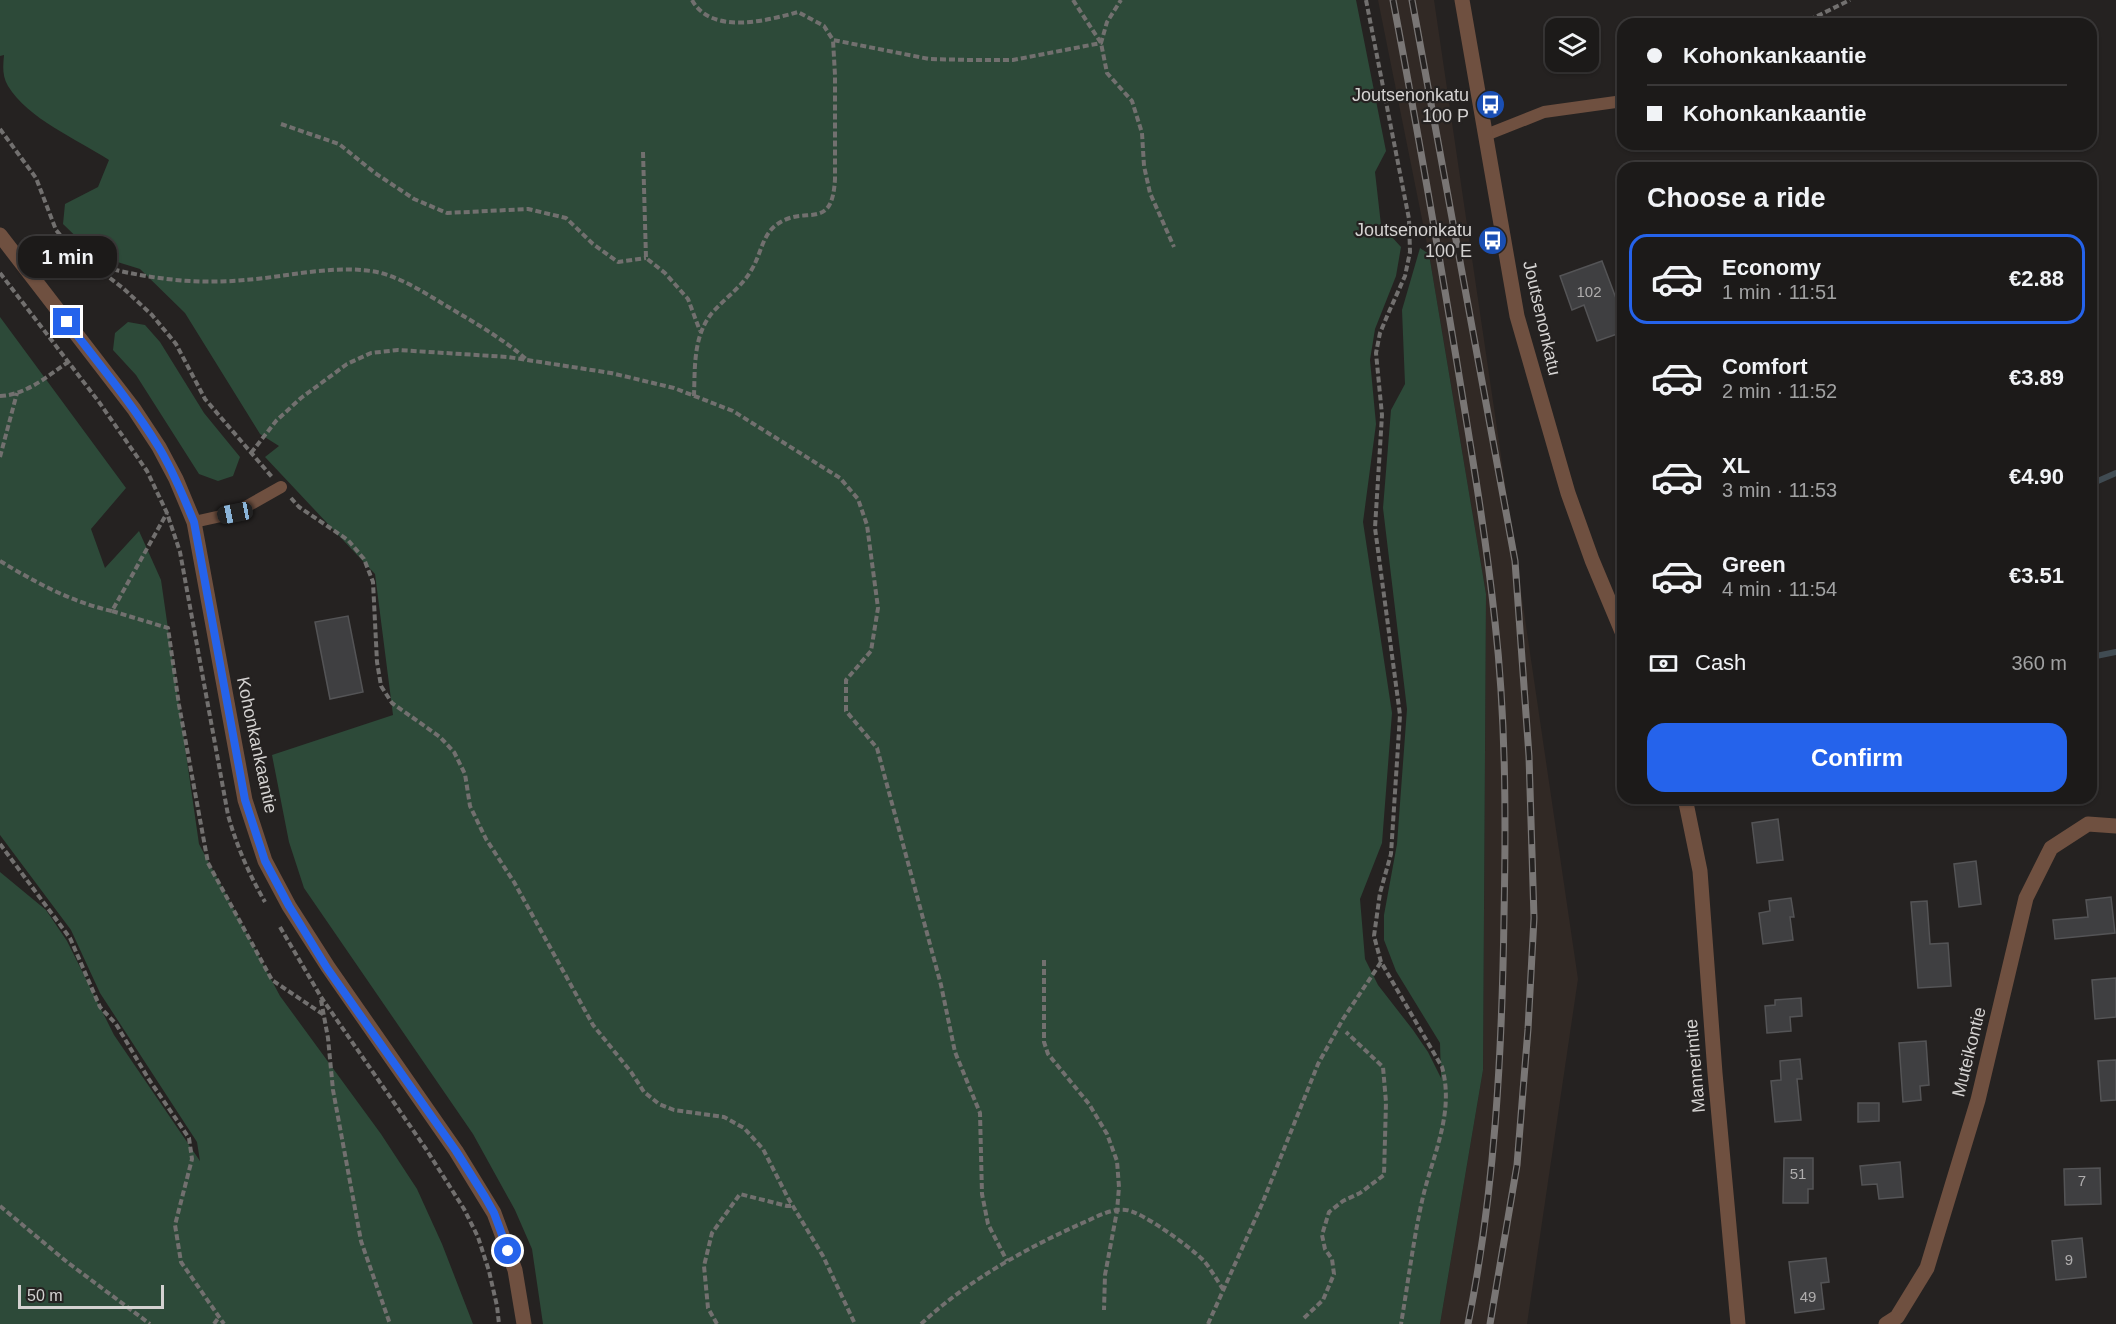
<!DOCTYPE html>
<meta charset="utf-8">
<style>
:root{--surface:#1c1a19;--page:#292726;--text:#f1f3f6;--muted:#a0a1a2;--line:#3a3838;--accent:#2563eb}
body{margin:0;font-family:Helvetica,sans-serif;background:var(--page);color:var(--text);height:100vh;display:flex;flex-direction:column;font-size:22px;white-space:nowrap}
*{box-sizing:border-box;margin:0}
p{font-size:20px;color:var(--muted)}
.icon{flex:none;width:33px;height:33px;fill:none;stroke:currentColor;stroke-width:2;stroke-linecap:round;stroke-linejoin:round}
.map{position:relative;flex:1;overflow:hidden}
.details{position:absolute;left:1617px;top:162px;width:480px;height:642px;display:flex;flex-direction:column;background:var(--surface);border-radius:18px;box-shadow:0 2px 4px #0004,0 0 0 2px var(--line)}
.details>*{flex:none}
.banner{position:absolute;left:1617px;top:18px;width:480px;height:132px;border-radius:18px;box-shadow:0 2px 4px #0004,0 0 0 2px var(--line);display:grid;align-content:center;height:132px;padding:0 30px;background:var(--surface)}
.controls{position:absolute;left:1545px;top:18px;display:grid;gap:12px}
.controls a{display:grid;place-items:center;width:54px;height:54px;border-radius:12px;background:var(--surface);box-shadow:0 2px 4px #0004,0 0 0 2px var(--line);font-size:30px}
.scale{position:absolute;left:18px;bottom:15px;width:146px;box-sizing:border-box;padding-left:6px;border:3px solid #d4d2d1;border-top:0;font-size:16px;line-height:21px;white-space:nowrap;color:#d4d2d1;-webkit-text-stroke:4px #252221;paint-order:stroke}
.end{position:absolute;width:27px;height:27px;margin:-14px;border:8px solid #2563eb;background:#fff;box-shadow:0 0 0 3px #fff}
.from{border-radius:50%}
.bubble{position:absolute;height:42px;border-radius:18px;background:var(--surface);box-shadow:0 2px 4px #0004,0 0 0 2px var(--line);font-size:20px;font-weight:700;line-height:42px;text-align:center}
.car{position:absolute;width:18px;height:36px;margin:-18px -9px;border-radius:8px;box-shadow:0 0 4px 2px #0007;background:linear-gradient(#222 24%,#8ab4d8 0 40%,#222 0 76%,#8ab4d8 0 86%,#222 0)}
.banner b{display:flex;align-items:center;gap:21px;height:57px;font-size:22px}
.banner b+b{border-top:2px solid var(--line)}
.banner i{width:15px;height:15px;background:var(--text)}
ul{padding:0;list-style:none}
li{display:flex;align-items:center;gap:18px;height:90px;margin:0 12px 9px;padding:0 18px;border:3px solid transparent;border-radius:18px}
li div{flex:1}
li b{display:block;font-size:22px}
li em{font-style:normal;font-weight:700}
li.selected{border-color:var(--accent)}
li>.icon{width:54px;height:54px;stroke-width:1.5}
h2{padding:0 30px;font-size:27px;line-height:72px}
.pay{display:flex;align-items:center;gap:15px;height:66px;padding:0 30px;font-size:22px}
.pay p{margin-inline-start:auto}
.action{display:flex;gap:12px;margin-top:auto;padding:12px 30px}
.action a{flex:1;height:69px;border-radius:18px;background:var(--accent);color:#fff;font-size:24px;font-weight:700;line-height:69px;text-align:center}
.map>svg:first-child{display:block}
.built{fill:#312925}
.green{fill:#2d4a39}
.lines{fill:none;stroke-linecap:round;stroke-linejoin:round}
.stream{stroke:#404b52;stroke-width:6}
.building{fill:#3f3f41;stroke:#545456;stroke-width:1.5}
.path{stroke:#72706f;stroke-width:4;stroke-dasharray:6 3;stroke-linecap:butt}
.service{stroke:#6f5040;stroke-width:12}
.minor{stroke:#6f5040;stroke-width:15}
.tertiary{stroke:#6f5040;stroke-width:15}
.rail-casing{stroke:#797675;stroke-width:7}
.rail{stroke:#252221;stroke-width:4.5;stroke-dasharray:14;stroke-linecap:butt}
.route{stroke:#2563eb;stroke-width:8}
.labels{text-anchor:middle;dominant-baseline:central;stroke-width:4.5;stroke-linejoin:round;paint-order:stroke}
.number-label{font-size:15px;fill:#afadad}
.poi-label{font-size:18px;fill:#d4d2d1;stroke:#252221;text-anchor:end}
.street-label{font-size:18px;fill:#d4d2d1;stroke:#252221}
</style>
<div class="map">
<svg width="2116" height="1324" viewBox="0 0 2116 1324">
<rect width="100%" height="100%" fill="#252221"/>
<polygon class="built" points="1378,0 1434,0 1578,979 1527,1324 1440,1324 1483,1070 1486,594 1429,254"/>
<g class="green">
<path d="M 0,0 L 1356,0 L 1386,151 L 1375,172 L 1381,225 L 1401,247 L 1396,276 L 1375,329 L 1370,360 L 1376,424 L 1363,522 L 1392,713 L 1382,843 L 1360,899 L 1365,959 L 1378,985 L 1413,1030 L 1428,1052 L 1441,1078 L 1440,1043 L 1396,971 L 1384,940 L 1384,915 L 1397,844 L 1407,709 L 1383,508 L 1391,410 L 1405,384 L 1402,310 L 1420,248 L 1429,254 L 1486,594 L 1483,1070 L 1440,1324 L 543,1324 L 532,1249 L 515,1210 L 473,1134 L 304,888 L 289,842 L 272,755 L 393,715 L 375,574 L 265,457 L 279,446 L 260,434 L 185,313 L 140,269 L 95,255 L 63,224 L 65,204 L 98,187 L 109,160 C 77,139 28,119 8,86 C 2,76 3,66 4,55 L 0,56 Z"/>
<polygon points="0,317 126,488 91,529 105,568 139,531 161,580 199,844 280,996 381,1134 417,1189 442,1244 473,1324 0,1324 0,872 46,910 67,941 114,1035 200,1161 197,1142 100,993 71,930 0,835"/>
<polygon points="128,322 145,325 160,342 204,413 240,457 233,476 218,481 199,474 136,375 113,350 115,333"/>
</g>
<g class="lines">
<g class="stream">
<polyline points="2091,484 2116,473"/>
<polyline points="2091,657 2116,652"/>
</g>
</g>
<g class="building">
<polygon points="1602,261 1623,317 1623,332 1597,341 1584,305 1572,310 1560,276"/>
<polygon points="348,616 363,692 330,699 315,622"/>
<polygon points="1778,819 1783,860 1757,863 1752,823"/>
<polygon points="1976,861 1981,904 1959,907 1954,864"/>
<polygon points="2111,897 2115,933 2055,939 2053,920 2088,917 2086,900"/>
<polygon points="1791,898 1794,917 1790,917 1793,940 1763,944 1759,913 1770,911 1769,901"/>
<polygon points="1927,901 1930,944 1948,943 1951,986 1918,988 1911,902"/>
<polygon points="2116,978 2116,1017 2095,1019 2092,980"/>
<polygon points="1801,998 1802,1016 1790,1017 1791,1031 1767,1033 1765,1006 1775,1005 1775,1000"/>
<polygon points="1926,1041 1929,1085 1920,1086 1921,1100 1903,1102 1899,1043"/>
<polygon points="1800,1059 1802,1079 1797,1079 1801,1120 1775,1122 1771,1081 1781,1080 1780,1061"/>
<polygon points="2116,1060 2116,1100 2101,1101 2098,1061"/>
<polygon points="1858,1103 1879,1103 1879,1121 1858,1122"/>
<polygon points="1784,1158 1813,1158 1813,1189 1808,1189 1808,1203 1783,1203"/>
<polygon points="1900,1162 1903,1197 1879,1199 1877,1184 1862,1185 1860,1166"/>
<polygon points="2100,1168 2101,1204 2065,1205 2064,1169"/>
<polygon points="2082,1238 2086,1277 2056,1280 2052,1241"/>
<polygon points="1826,1258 1829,1282 1821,1283 1824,1309 1795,1313 1789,1262"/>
</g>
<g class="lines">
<g class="path">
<path d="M 692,0 C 711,35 766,21 798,12 L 824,26 L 833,40 L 929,59 L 972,60 L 1013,60 L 1101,43 L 1107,22 L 1121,0"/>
<polyline points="1073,0 1101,43 1107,73 1132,101 1142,133 1144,166 1150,193 1174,247"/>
<path d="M 1366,0 L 1409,219 L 1410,252 L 1405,276 L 1388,314 L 1380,333 L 1376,353 L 1382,415 L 1375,528 L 1400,715 L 1391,854 L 1380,893 L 1374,936 L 1381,962 L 1442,1067 C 1455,1114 1432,1156 1422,1201 C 1413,1242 1408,1283 1401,1324"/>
<polyline points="1801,24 1850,0"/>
<polyline points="281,124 339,144 375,173 414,199 447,213 528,209 566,218 593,244 618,262 646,258"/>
<polyline points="0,129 36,178 56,230 70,247 124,289 152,315 176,344 205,399 272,477"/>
<polyline points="643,152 646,258 665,273 688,299 700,331"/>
<path d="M 96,265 C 144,278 194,285 245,280 C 286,277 340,263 381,273 C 406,280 428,295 450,308 C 477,324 503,339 526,359"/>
<path d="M 0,273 L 99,402 L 147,471 L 167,513 L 180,552 L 228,815 C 237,847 249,874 265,902"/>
<path d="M 0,396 C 26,395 48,376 68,362"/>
<path d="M 694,396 C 695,368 693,336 712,313 C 726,297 742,287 752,269 C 761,254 762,236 776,225 C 805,203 832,234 835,179 L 835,75 L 833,40"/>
<polyline points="251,453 276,421 301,398 347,364 371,353 398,350 508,357 611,373 674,388 733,411 840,478 858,499 867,525 878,608 871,651 846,680 846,711 877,748 941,985 955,1052 980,1113 982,1194 988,1224 1007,1261"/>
<polyline points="0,457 17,393"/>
<polyline points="291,498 299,507 348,540 364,559 373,582 377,662 381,686 392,703 440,737 454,752 465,774 470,806 486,839 514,882 593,1025 631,1072 644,1092 659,1104 674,1110 724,1117 744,1128 763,1149 788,1198 823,1256 855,1324"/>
<path d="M 0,561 C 35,582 71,602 112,611 L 167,513"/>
<polyline points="112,611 168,628 179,705 208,863 272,980 324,1015"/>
<polyline points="0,844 70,938 100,1007 116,1024 148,1078 189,1138 192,1159 175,1225 181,1262 224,1324"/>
<polyline points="280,927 321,997 426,1149 464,1209 478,1237 489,1271 497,1306 499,1324"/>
<polyline points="1044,960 1044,1042 1048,1054 1089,1104 1107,1134 1117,1161 1119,1187 1117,1211 1105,1275 1104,1310"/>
<polyline points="321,1000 328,1038 333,1090 361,1241 390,1324"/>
<polyline points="0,1206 67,1262 150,1324"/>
<polyline points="1304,1318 1323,1300 1334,1274 1332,1259 1325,1249 1322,1235 1329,1212 1343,1201 1360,1193 1384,1175 1386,1102 1383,1067 1346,1032"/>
<polyline points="214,1324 219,1317"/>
<polyline points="717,1324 708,1308 704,1266 712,1233 740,1194 787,1206 793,1206"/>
<path d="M 921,1324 C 968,1280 1028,1247 1087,1221 C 1098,1216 1113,1208 1126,1210 C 1141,1211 1190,1247 1202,1259 C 1210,1267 1216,1279 1223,1289"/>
<polyline points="1208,1324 1262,1204 1318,1064 1343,1019 1381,962"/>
</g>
<g class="service">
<polyline points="1486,135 1544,112 1623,101"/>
<polyline points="194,522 235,513 281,487"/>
</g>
<polyline class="minor" points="1886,1324 1897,1317 1927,1268 1978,1100 2026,898 2051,848 2088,824 2116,826"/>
<g class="tertiary">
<polyline points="1462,0 1517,316 1568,493 1592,560 1623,634"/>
<polyline points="0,235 134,409 159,447 176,479 194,522 245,800 265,861 289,906 328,967 456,1151 494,1213 515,1270 524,1324"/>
<polyline points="1685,798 1700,871 1715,1073 1738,1324"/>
</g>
<defs>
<g id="rail">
<path d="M 1393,0 C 1416,121 1437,242 1457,363 C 1471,449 1486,536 1495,622 C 1506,720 1506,819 1504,917 C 1502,1052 1495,1191 1468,1324"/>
<polyline points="1412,0 1515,561 1529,756 1534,918 1528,1029 1517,1165 1490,1324"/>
</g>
</defs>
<use href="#rail" class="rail-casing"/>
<use href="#rail" class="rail"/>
</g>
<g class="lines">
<path class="route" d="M 67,322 C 98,363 131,402 158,446 C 173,470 183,496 194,522 L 245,800 L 265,861 L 289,906 L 327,968 L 456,1151 L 485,1197 L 494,1213 L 508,1251"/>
</g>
<defs>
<symbol id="bus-disc" viewBox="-11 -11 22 22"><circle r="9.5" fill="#1a4fb4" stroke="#252221"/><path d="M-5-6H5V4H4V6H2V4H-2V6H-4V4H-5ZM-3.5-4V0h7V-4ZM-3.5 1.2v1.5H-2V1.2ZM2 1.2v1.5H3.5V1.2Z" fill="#fff"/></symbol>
</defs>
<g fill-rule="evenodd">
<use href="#bus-disc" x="1474" y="88" width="33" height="33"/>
<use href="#bus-disc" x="1476" y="224" width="33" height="33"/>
</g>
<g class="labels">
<g class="number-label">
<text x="1589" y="291">102</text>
<text x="1798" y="1173">51</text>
<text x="2082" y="1180">7</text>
<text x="2069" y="1259">9</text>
<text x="1808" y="1296">49</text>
</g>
<g class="poi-label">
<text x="1469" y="95">Joutsenonkatu<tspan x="1469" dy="21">100 P</tspan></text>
<text x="1472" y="230">Joutsenonkatu<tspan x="1472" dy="21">100 E</tspan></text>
</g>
<g class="street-label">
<text transform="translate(1542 318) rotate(77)">Joutsenonkatu</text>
<text transform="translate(257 745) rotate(78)">Kohonkankaantie</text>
<text transform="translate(1969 1052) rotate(-76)">Muteikontie</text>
<text transform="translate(1695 1066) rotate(-95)">Mannerintie</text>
</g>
</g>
</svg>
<div class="controls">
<a><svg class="icon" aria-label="layers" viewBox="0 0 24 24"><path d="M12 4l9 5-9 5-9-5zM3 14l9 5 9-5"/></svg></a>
</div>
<div class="scale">50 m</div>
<i class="end from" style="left:508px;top:1251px"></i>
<i class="end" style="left:67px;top:322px"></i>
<div class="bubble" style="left:18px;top:236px;width:99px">1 min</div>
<i class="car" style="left:235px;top:513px;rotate:259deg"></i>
<div class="banner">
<b><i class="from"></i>Kohonkankaantie</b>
<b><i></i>Kohonkankaantie</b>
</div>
<section class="details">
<h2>Choose a ride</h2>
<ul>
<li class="selected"><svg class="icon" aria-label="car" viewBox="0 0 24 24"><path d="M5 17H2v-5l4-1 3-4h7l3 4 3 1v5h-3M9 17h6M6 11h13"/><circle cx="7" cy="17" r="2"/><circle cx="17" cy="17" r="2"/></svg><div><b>Economy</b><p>1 min · 11:51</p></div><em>€2.88</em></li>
<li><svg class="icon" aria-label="car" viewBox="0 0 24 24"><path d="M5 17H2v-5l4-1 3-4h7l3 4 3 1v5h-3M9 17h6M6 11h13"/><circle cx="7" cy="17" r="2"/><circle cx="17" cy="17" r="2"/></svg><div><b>Comfort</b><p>2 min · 11:52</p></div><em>€3.89</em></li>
<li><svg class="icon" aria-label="car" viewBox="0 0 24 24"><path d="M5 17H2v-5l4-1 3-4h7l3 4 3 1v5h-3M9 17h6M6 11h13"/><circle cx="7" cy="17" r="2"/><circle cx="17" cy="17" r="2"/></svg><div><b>XL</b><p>3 min · 11:53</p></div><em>€4.90</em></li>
<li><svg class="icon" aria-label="car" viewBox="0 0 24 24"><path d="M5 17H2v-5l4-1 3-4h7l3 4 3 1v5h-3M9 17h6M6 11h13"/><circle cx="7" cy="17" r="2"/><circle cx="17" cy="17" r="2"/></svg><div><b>Green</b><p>4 min · 11:54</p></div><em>€3.51</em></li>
</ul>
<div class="pay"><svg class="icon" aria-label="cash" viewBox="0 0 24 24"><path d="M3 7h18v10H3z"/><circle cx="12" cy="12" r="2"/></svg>Cash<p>360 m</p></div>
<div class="action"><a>Confirm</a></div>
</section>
</div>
